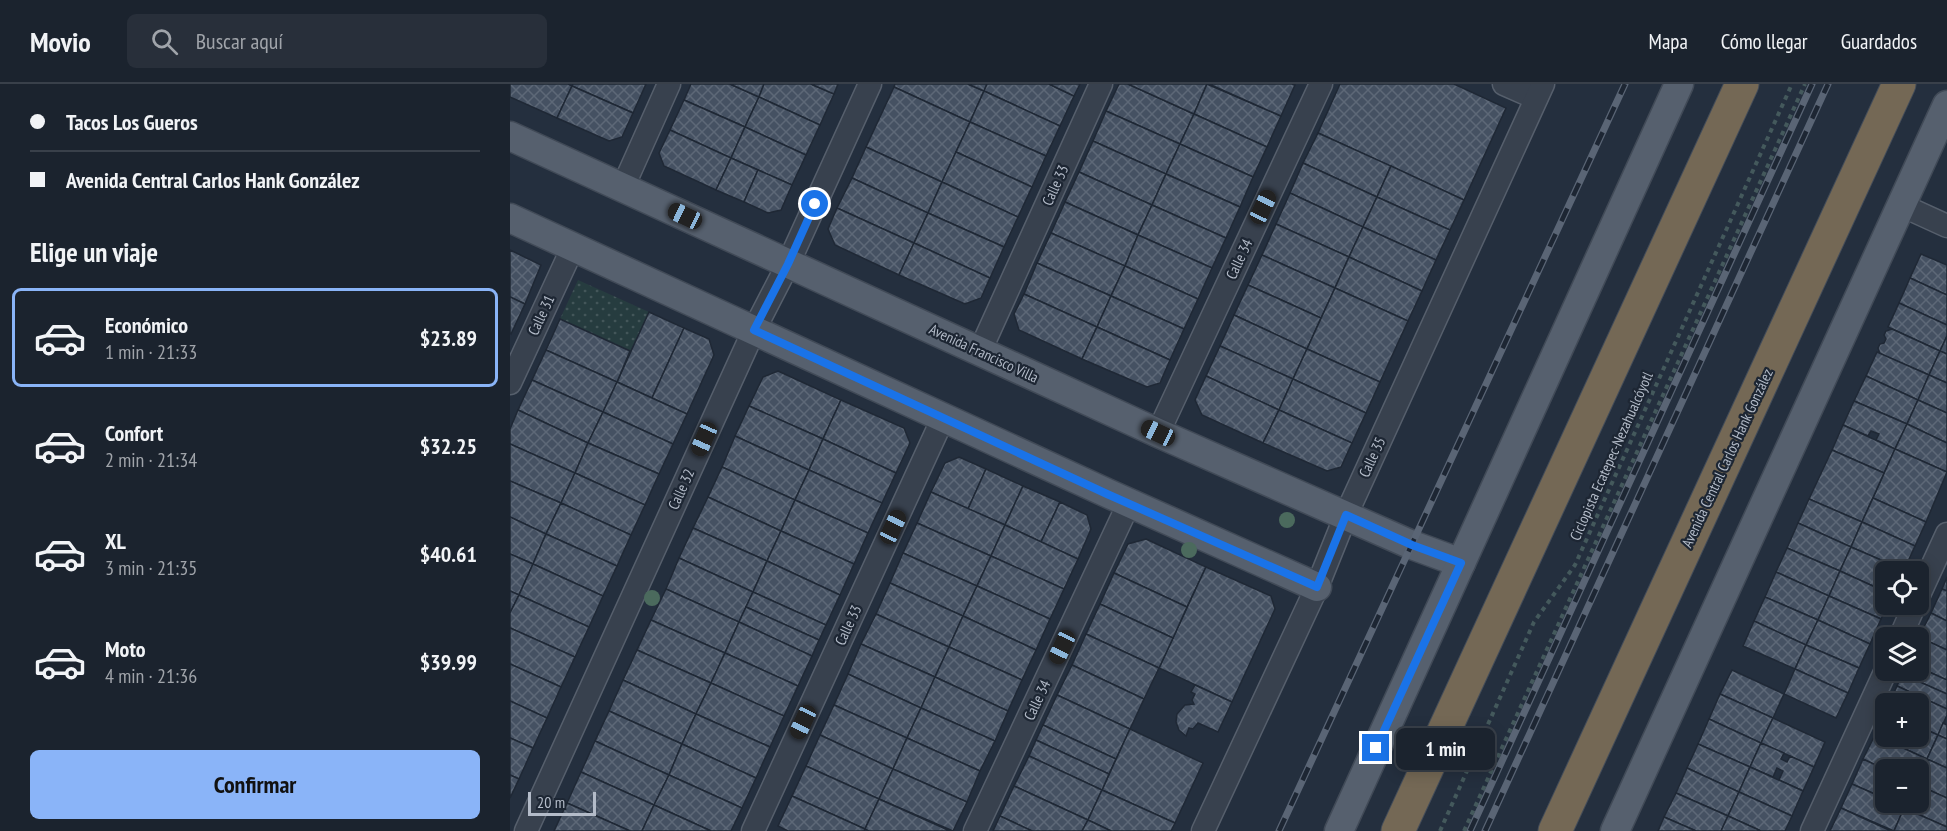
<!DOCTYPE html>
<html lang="es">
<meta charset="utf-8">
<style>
:root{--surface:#1b232e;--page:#282f3a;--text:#f1f3f6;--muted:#a0a4aa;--line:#39404a;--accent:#8ab4f8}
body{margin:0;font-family:"PT Sans Narrow",sans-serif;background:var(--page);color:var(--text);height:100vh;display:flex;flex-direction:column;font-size:22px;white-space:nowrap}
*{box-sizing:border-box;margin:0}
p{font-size:20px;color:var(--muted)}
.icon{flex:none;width:33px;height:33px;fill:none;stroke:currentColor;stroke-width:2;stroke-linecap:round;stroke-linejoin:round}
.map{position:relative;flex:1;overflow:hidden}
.details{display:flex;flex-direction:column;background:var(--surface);width:510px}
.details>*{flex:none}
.hud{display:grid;align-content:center;height:132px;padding:0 30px;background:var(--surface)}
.tools{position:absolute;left:1365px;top:477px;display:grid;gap:12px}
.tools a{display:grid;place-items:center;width:54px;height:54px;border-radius:9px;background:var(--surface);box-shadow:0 3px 15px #0003,0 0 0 2px var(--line);font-size:30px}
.scale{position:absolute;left:18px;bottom:15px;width:68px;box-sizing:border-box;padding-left:6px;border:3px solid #b4bcc9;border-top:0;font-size:16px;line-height:21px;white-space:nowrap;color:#b4bcc9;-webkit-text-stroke:4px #1d2633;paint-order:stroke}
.end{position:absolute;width:27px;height:27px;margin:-14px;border:8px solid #1a73e8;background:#fff;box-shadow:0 0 0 3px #fff}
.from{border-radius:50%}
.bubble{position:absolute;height:42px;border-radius:9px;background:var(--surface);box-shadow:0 3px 15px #0003,0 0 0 2px var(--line);font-size:20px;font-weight:800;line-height:42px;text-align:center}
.car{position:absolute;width:18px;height:36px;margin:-18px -9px;border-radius:8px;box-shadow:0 0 4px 2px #0007;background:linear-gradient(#222 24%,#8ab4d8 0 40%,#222 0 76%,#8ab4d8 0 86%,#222 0)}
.hud b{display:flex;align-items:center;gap:21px;height:57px;font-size:22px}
.hud b+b{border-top:2px solid var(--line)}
.hud i{width:15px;height:15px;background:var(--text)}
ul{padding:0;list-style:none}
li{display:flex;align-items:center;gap:18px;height:99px;margin:0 12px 9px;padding:0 18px;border:3px solid transparent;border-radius:9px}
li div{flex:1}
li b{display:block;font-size:22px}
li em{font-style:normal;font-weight:800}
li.selected{border-color:var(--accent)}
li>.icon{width:54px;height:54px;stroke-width:1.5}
h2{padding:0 30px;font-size:27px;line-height:72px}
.action{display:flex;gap:12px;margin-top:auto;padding:12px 30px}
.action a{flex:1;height:69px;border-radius:9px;background:var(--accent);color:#111;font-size:24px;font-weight:800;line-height:69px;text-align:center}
header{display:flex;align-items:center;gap:36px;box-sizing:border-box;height:84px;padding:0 30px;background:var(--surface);border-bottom:2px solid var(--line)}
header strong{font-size:28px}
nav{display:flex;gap:33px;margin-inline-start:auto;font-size:21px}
.search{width:420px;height:54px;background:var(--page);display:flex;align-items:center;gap:15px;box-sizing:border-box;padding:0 21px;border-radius:9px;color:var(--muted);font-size:22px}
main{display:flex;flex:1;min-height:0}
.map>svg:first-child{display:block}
.grass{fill:url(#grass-dots)}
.building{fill:url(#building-cross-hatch);stroke:#1f2835;stroke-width:1.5}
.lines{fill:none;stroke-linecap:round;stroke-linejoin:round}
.minor-casing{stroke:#565f6c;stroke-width:25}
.major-casing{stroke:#414a57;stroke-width:31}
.highway-casing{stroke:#434c59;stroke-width:35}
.path{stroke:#44595c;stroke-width:4;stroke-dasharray:4.5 4.5;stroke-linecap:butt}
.minor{stroke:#38414e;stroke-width:22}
.major{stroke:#56606e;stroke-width:28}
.highway{stroke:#746855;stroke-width:33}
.rail-casing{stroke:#5a6575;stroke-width:7}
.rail{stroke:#1d2633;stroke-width:4.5;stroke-dasharray:14;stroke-linecap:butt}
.tree{fill:#4b6a5d}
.route{stroke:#1a73e8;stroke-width:8}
.labels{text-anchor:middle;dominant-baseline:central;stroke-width:4.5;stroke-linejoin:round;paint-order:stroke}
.street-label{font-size:15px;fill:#b4bcc9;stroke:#1d2633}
</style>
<header>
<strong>Movio</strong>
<div class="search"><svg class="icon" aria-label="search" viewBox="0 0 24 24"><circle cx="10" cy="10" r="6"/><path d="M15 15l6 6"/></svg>Buscar aquí</div>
<nav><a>Mapa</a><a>Cómo llegar</a><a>Guardados</a></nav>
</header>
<main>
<section class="details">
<div class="hud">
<b><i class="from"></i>Tacos Los Gueros</b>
<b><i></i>Avenida Central Carlos Hank González</b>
</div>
<h2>Elige un viaje</h2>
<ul>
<li class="selected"><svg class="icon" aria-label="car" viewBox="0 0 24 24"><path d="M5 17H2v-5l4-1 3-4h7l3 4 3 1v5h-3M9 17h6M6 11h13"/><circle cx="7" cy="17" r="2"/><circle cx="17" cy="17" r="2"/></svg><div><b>Económico</b><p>1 min · 21:33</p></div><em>$23.89</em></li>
<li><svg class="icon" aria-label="car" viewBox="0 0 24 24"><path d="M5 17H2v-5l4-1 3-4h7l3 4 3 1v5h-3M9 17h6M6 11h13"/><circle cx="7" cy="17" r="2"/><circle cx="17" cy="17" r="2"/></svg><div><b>Confort</b><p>2 min · 21:34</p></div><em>$32.25</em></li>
<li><svg class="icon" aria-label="car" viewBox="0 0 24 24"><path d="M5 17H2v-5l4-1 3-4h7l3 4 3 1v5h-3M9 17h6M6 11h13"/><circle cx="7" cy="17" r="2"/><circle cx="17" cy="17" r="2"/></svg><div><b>XL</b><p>3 min · 21:35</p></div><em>$40.61</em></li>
<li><svg class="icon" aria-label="car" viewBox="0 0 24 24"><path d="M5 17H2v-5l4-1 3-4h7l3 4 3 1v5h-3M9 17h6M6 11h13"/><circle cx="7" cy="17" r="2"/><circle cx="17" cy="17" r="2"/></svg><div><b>Moto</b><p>4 min · 21:36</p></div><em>$39.99</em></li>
</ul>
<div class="action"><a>Confirmar</a></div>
</section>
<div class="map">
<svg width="1437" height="747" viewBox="0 0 1437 747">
<defs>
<pattern id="grass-dots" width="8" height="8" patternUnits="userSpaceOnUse" patternTransform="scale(1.5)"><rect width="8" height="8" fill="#263c3f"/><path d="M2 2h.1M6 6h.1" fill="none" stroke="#435659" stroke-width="1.8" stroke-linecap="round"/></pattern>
<pattern id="building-cross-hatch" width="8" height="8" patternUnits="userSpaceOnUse" patternTransform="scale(1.5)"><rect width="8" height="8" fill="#455162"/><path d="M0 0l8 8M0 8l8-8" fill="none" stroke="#5d6877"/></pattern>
</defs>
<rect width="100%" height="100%" fill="#242f3e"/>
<polygon class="grass" points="68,196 139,228 120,267 50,235"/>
<g class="building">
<polygon points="0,0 58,0 62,2 47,34 0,13"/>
<polygon points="63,0 136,0 123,29 62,2"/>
<polygon points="181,0 220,0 249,13 235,43 174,16"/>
<polygon points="220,0 254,0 249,13"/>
<polygon points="254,0 301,0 324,10 310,41 249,13"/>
<polygon points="301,0 328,0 324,10"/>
<polygon points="385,0 458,0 474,7 460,38 384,3"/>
<polygon points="458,0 477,0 474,7"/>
<polygon points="477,0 539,0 564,12 550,42 474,7"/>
<polygon points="539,0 570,0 564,12"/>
<polygon points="609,0 618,0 684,30 670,60 596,27"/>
<polygon points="618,0 697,0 684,30"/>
<polygon points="697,0 771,32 757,63 684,30"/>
<polygon points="699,0 782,0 785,1 771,32"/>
<polygon points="830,0 944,0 996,24 954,116 808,49"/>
<polygon points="62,2 123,29 112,53 99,57 47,34"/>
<polygon points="384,3 460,38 432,98 356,63"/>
<polygon points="474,7 550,42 536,72 460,38"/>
<polygon points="249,13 310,41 296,71 235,43"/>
<polygon points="174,16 235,43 221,74 160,46"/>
<polygon points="596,27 670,60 656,90 583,57"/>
<polygon points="684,30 757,63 743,93 670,60"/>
<polygon points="460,38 536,72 522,103 446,68"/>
<polygon points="235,43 296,71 282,101 221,74"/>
<polygon points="160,46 221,74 206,106 154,82 149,69"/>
<polygon points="808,49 881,82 867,113 793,79"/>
<polygon points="583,57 656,90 642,121 569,88"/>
<polygon points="670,60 743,93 730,123 656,90"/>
<polygon points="356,63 432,98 418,129 342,94"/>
<polygon points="446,68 522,103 508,133 432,98"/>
<polygon points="221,74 248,86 234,118 206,106"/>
<polygon points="793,79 867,113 853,143 780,109"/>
<polygon points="881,82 954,116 940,146 867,113"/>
<polygon points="248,86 282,101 271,126 258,129 234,118"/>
<polygon points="569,88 642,121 628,151 555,118"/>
<polygon points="656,90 730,123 716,154 642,121"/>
<polygon points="342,94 418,129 404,159 327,124"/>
<polygon points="432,98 508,133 494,163 418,129"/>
<polygon points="780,109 853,143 839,173 766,140"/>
<polygon points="867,113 940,146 926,176 853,143"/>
<polygon points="555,118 628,151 615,182 541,149"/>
<polygon points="642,121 716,154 702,184 628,151"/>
<polygon points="327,124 404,159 389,191 325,161 318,145"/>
<polygon points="418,129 494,163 480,194 404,159"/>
<polygon points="766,140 839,173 825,204 752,171"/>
<polygon points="853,143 926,176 912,207 839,173"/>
<polygon points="541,149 615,182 601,212 527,179"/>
<polygon points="628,151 702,184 688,215 615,182"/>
<polygon points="404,159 480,194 471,214 455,220 389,191"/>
<polygon points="0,166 31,181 15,220 0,213"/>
<polygon points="1411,170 1437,181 1437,211 1400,194"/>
<polygon points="752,171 825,204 811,234 738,201"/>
<polygon points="839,173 912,207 898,237 825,204"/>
<polygon points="527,179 601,212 587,243 514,210"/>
<polygon points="615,182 688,215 674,245 601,212"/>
<polygon points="1400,194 1437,211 1437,241 1389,219"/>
<polygon points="738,201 811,234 797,265 724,231"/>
<polygon points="825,204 898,237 870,298 797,265"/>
<polygon points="514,210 587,243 572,275 509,246 504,230"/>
<polygon points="601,212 674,245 660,276 587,243"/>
<polygon points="0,213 15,220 1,250 0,249"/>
<polygon points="1389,219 1437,241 1437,252 1430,267 1378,243"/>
<polygon points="139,228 174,244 142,314 107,298"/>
<polygon points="724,231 797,265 783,295 710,262"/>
<polygon points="50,235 120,267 107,298 36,266"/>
<polygon points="587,243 660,276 650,299 637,303 572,275"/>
<polygon points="174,244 199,255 204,271 177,330 142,314"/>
<polygon points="1382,245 1430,267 1419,291 1370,270 1368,264 1370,260 1374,259 1376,255 1374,251 1376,247"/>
<polygon points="1437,252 1437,270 1430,267"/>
<polygon points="710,262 783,295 769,326 696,292"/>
<polygon points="797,265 870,298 856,329 783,295"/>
<polygon points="36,266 107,298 93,328 22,296"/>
<polygon points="1430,267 1437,270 1437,299 1419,291"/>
<polygon points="1367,268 1419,291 1408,316 1356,292"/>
<polygon points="268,287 331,316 313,355 239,322 253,293"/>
<polygon points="1419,291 1437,299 1437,329 1408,316"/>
<polygon points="696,292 769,326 753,359 692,331 685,316"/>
<polygon points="1356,292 1408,316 1397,340 1344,317"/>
<polygon points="783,295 856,329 842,359 769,326"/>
<polygon points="22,296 93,328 78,359 8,326"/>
<polygon points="107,298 177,330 163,360 93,328"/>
<polygon points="331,316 394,344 400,359 386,389 313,355"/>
<polygon points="1408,316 1437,329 1437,359 1397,340"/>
<polygon points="1344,317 1397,340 1385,365 1366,356 1369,350 1361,347 1358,352 1333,341"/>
<polygon points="239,322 313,355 299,386 225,352"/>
<polygon points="8,326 78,359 65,389 0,360 0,345"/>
<polygon points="769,326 842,359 831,383 817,387 753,359"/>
<polygon points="93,328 163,360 149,390 78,359"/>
<polygon points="1397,340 1437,359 1437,388 1385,365"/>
<polygon points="1333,341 1385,365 1374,389 1322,366"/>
<polygon points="225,352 299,386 285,416 212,383"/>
<polygon points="313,355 386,389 372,419 299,386"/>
<polygon points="78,359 149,390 135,421 65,389"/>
<polygon points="0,360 65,389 51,419 0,397"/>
<polygon points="1385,365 1437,388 1416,438 1363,414"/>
<polygon points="1322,366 1374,389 1352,438 1299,415"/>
<polygon points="449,373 476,385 458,425 421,408 435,379"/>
<polygon points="212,383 285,416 271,447 198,413"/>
<polygon points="476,385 513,402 495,441 458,425"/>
<polygon points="299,386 372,419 358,449 285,416"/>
<polygon points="65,389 135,421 121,451 51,419"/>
<polygon points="0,397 51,419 36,450 0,433"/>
<polygon points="513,402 550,418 531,458 495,441"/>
<polygon points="421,408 495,441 481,472 407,439"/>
<polygon points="198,413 271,447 257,477 183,444"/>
<polygon points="1363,414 1416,438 1405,462 1352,438"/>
<polygon points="1299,415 1352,438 1341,463 1288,439"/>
<polygon points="285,416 358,449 344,480 271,447"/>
<polygon points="550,418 577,431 581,445 568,475 531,458"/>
<polygon points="51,419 121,451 107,482 36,450"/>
<polygon points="0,433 36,450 23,480 0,470"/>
<polygon points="1352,438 1405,462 1394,486 1341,463"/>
<polygon points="407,439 481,472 467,502 393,469"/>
<polygon points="1288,439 1341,463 1330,487 1277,464"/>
<polygon points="495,441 568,475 554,505 481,472"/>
<polygon points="183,444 257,477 243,508 169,474"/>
<polygon points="271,447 344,480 330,511 257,477"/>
<polygon points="36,450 107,482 93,512 23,480"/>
<polygon points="636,455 696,483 677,523 604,489 618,460"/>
<polygon points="1341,463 1394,486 1376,488 1376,508 1330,487"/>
<polygon points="1277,464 1330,487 1319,512 1266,488"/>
<polygon points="393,469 467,502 453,532 380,499"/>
<polygon points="0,470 23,480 9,511 0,507"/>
<polygon points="481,472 554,505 540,535 467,502"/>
<polygon points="169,474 243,508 229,538 156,505"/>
<polygon points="257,477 330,511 316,541 243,508"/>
<polygon points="23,480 93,512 79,543 9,511"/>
<polygon points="696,483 761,512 765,525 722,618 649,584"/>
<polygon points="1330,487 1376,508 1376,520 1378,520 1371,535 1319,512"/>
<polygon points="1266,488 1319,512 1308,536 1255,513"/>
<polygon points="604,489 677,523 663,554 590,520"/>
<polygon points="1437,493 1437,507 1432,505"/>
<polygon points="380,499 453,532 439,563 366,530"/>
<polygon points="467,502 540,535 526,566 453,532"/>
<polygon points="156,505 229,538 215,569 141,536"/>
<polygon points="1432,505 1437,507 1437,537 1421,529"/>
<polygon points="0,507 9,511 0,529"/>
<polygon points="243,508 316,541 309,556 236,523"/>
<polygon points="9,511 79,543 65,573 0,544 0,529"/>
<polygon points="1319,512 1371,535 1360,560 1308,536"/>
<polygon points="1255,513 1308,536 1296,561 1244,537"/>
<polygon points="590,520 663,554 649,584 576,550"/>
<polygon points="236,523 309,556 302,572 229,538"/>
<polygon points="1421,529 1437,537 1437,566 1409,553"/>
<polygon points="366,530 439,563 425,593 351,560"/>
<polygon points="453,532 526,566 512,596 439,563"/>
<polygon points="141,536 215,569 201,599 127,566"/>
<polygon points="1308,536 1360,560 1349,584 1296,561"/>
<polygon points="1244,537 1296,561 1285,585 1233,562"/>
<polygon points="229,538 302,572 288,602 215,569"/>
<polygon points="0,544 65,573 51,603 0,580"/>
<polygon points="576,550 649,584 634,615 562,581"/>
<polygon points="1409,553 1437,566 1437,596 1408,583"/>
<polygon points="351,560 425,593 411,624 338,590"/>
<polygon points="1296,561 1349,584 1338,609 1285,585"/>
<polygon points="439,563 512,596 498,627 425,593"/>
<polygon points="127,566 201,599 186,630 113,596"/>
<polygon points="215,569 288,602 274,632 201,599"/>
<polygon points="0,580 51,603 37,634 0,617"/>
<polygon points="562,581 634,615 620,645 547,611"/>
<polygon points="1408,583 1437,596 1437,610 1392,590 1394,586 1408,586"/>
<polygon points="1285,585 1338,609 1326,634 1274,610"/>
<polygon points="1222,586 1274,610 1263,634 1210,610"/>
<polygon points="338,590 411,624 397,654 324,621"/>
<polygon points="1392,590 1437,610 1437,625 1387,602"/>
<polygon points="425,593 498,627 485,657 411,624"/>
<polygon points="113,596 186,630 172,660 99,627"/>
<polygon points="201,599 274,632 260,663 186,630"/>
<polygon points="685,601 722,618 708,648 688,639 683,645 679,644 676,652 669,646 666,638 667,630 675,621 684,620 682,616 685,610 681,608"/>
<polygon points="1387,602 1437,625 1437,631 1428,651 1408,642 1408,620 1379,620"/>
<polygon points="1210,610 1263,634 1251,659 1199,635"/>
<polygon points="547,611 620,645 606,675 533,641"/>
<polygon points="0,617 37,634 23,664 0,654"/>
<polygon points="324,621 397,654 383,685 310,651"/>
<polygon points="411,624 485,657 470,687 397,654"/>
<polygon points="99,627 172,660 159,691 85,657"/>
<polygon points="1376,627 1376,652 1408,652 1408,642 1428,651 1417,675 1365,651"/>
<polygon points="186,630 260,663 246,694 172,660"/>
<polygon points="1263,634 1315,658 1304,683 1251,659"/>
<polygon points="1199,635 1251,659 1240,683 1188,660"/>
<polygon points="1433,639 1437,641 1437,655 1428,651"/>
<polygon points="533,641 606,675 599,690 526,656"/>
<polygon points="620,645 693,679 665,739 592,706"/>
<polygon points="310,651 383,685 369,715 296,682"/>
<polygon points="1365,651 1417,675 1408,694 1408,686 1376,686 1353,675"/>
<polygon points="1428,651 1437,655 1437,684 1417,675"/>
<polygon points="0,654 23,664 9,695 0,691"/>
<polygon points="397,654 470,687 457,718 383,685"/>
<polygon points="526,656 599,690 592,706 519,672"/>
<polygon points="85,657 159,691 144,721 71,688"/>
<polygon points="1251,659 1274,669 1271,675 1277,678 1280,672 1304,683 1293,707 1269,696 1273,687 1267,684 1263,693 1240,683"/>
<polygon points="172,660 246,694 232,724 159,691"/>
<polygon points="1188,660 1240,683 1229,708 1177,684"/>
<polygon points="519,672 592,706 578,736 504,702"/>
<polygon points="1353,675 1376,686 1376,715 1342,700"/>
<polygon points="1417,675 1437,684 1437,714 1408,701 1408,694"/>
<polygon points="296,682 369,715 355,745 282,712"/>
<polygon points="1240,683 1293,707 1282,732 1229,708"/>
<polygon points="1177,684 1229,708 1218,732 1166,709"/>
<polygon points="383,685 457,718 443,747 369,715"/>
<polygon points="71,688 144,721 132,747 120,747 57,719"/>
<polygon points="0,691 9,695 0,714"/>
<polygon points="159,691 232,724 221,747 201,747 144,721"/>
<polygon points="1342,700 1376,715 1376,718 1382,718 1394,724 1384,747 1331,724"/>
<polygon points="1408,701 1437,714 1437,743 1394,724 1397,718 1408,718"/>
<polygon points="504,702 578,736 572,747 522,747 490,732"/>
<polygon points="592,706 665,739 661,747 601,747 578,736"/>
<polygon points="1229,708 1282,732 1275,747 1251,747 1218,732"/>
<polygon points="1166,709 1218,732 1211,747 1186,747 1154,733"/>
<polygon points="282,712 355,745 354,747 278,747 268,742"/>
<polygon points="369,715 440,747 359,747 355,745"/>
<polygon points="1382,718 1397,718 1394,724"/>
<polygon points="57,719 120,747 44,747"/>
<polygon points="144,721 201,747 132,747"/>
<polygon points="1331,724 1381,747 1320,747"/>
<polygon points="1394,724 1437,743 1437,747 1384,747"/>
<polygon points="490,732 522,747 483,747"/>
<polygon points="1218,732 1251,747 1211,747"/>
<polygon points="1154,733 1186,747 1148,747"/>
<polygon points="578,736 601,747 572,747"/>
</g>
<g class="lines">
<defs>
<g id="minor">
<polyline points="994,0 1026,14"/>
<polyline points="113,103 159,0"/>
<polyline points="1391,121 1437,142"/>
<polyline points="470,267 591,0"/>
<polyline points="0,299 63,163"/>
<polyline points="648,349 811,0"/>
<polyline points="1408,513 1437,450"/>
<polyline points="1390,554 1405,520"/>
<polyline points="16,747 244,246 278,180 360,0"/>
<polyline points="243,747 433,334"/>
<polyline points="465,747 619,419"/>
<polyline points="693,747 807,503 836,431 1033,0"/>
<polyline points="1302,747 1376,586"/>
</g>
<g id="major">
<polyline points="0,52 648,349 902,461 951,479"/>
<polyline points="0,134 597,409 807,503"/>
<polyline points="829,747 1169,0"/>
<polyline points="1105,747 1437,21"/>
</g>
<g id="highway">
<polyline points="888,747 1232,0"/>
<polyline points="1045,747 1389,0"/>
</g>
</defs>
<use href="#minor" class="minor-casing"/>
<use href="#major" class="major-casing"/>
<use href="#highway" class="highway-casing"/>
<g class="path">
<polyline points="930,747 1024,538 1065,481 1282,0"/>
<polyline points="954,747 1295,0"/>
</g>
<use href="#minor" class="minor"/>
<use href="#major" class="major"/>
<use href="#highway" class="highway"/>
<defs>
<g id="rail">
<polyline points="769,747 1115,0"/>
<polyline points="960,747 1302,0"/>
<polyline points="975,747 1318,0"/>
</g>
</defs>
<use href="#rail" class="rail-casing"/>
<use href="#rail" class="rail"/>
</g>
<g class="tree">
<circle cx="777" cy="436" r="8"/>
<circle cx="679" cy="466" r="8"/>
<circle cx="142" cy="514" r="8"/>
</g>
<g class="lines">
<polyline class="route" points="305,120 278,180 244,246 597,410 807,503 836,431 902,461 951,479 866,664"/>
</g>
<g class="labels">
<g class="street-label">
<text transform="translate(545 101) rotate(-66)">Calle 33</text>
<text transform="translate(729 175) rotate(-65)">Calle 34</text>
<text transform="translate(31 231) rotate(-65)">Calle 31</text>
<text transform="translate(474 269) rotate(25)">Avenida Francisco Villa</text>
<text transform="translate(1101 372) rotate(-66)">Ciclopista Ecatepec-Nezahualcóyotl</text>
<text transform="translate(862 373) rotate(-65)">Calle 35</text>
<text transform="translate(1217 374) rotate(-65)">Avenida Central Carlos Hank González</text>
<text transform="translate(171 405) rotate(-66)">Calle 32</text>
<text transform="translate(338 541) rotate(-65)">Calle 33</text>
<text transform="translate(527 616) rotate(-65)">Calle 34</text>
</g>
</g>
</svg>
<div class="tools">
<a><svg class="icon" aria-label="locate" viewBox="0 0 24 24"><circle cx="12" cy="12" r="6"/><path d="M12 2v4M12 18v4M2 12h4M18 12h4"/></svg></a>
<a><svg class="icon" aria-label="layers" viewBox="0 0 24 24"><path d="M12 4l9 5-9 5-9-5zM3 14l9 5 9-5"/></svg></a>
<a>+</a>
<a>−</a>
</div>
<div class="scale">20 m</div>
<i class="end from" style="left:305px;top:120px"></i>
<i class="end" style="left:866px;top:664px"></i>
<div class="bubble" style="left:886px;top:644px;width:99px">1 min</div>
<i class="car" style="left:753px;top:123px;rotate:25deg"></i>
<i class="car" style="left:175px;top:132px;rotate:295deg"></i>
<i class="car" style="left:648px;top:349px;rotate:295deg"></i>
<i class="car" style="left:194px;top:355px;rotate:204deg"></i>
<i class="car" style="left:383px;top:443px;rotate:25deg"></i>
<i class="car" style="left:552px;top:563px;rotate:205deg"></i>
<i class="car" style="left:293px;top:638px;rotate:205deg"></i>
</div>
</main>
